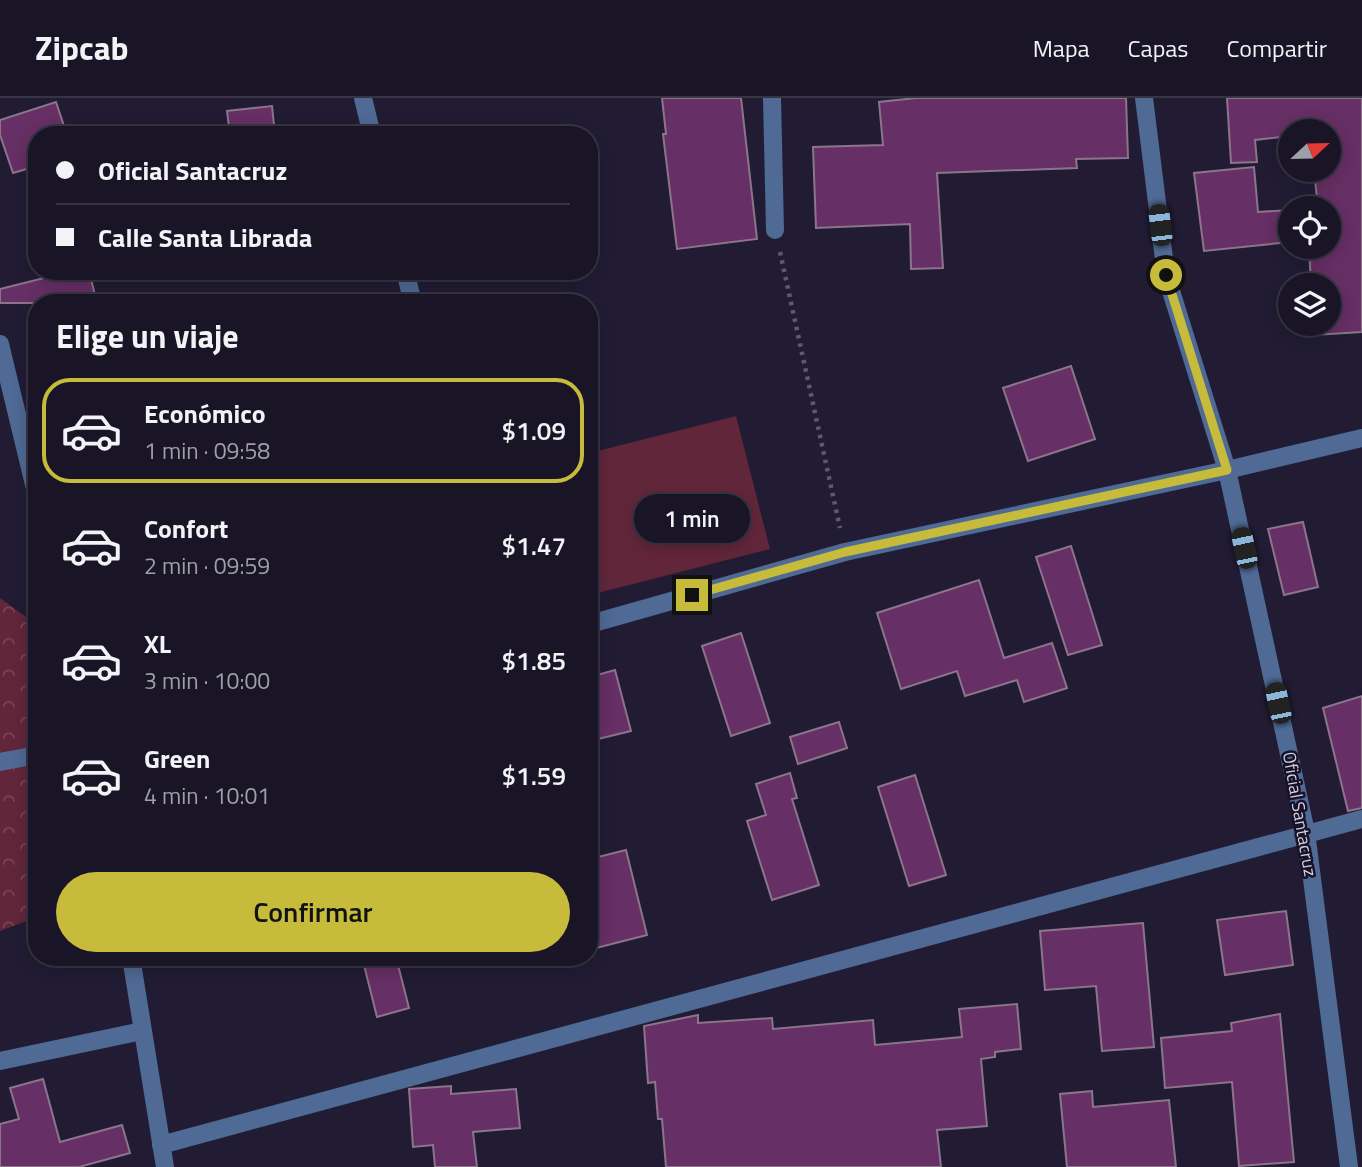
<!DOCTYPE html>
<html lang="es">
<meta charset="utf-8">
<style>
:root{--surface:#191527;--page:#221e2f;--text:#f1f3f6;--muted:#9f9fa7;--line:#373444;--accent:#c7bb3b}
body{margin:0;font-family:"Titillium Web",sans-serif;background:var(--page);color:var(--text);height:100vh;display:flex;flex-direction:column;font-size:26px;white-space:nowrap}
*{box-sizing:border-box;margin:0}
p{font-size:23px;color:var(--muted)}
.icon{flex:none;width:38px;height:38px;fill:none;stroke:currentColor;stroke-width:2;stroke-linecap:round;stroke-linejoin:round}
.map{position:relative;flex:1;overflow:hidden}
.panel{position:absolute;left:28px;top:196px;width:570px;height:672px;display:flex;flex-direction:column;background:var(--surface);border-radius:28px;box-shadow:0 4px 18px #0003,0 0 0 2px var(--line)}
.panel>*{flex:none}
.hud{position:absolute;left:28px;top:28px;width:570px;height:154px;border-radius:28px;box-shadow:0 4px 18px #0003,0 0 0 2px var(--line);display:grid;align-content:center;height:154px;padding:0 28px;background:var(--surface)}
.needle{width:46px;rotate:68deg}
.fabs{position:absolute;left:1278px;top:21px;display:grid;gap:14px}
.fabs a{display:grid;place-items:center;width:63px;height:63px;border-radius:50%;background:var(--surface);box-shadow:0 4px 18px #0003,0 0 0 2px var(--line);font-size:35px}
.end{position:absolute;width:32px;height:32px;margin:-16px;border:9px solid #c7bb3b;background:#111;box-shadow:0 0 0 4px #111}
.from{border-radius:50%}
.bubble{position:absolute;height:49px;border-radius:24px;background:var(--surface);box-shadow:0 4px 18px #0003,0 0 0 2px var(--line);font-size:23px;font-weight:600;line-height:49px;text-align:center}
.car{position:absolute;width:21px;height:42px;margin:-21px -10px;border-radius:9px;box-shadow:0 0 5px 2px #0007;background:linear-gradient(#222 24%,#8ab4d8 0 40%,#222 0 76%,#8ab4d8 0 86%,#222 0)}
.hud b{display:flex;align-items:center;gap:24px;height:66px;font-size:26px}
.hud b+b{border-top:2px solid var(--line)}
.hud i{width:18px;height:18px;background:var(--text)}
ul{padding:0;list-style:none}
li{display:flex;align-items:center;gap:21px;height:105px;margin:0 14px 10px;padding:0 14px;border:4px solid transparent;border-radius:28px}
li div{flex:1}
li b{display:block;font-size:26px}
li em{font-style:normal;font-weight:600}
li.current{border-color:var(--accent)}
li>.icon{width:63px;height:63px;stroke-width:1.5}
h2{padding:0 28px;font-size:32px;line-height:84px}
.action{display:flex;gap:14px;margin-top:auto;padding:14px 28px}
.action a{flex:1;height:80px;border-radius:42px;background:var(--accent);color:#111;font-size:28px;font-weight:600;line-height:80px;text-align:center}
header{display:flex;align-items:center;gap:42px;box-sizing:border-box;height:98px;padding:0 35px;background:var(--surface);border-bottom:2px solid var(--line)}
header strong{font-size:33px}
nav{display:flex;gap:38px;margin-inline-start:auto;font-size:24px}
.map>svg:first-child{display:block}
.forest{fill:url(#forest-crowns)}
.pitch{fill:#62263a}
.building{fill:#662f65;stroke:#8c748b;stroke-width:2}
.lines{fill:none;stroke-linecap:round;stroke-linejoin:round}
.path{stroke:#5e596f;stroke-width:4.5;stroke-dasharray:3.5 5;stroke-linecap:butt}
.minor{stroke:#4f6a95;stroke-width:18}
.route{stroke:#c7bb3b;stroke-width:9}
.labels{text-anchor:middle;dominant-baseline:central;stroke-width:5;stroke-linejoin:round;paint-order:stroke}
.street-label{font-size:18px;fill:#d3d0e1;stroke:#181229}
</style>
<header>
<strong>Zipcab</strong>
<nav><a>Mapa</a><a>Capas</a><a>Compartir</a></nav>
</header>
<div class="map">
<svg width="1362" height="1069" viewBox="0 0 1362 1069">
<defs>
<pattern id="forest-crowns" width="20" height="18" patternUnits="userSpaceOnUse" patternTransform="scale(1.75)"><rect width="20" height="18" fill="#62263a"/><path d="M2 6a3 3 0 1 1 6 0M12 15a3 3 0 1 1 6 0" fill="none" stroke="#784456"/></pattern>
</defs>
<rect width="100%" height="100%" fill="#211c34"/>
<polygon class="forest" points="0,500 37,527 37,819 0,833"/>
<polygon class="pitch" points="736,318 770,451 590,497 590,355"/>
<g class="building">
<polygon points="662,0 741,0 757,141 677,151 663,36 666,36"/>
<polygon points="916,0 1126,0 1128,60 1076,61 1077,70 937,75 943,170 911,171 910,126 816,130 813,49 883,47 879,4"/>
<polygon points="1227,0 1362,0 1362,234 1314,237 1313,226 1328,226 1328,187 1311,187 1309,149 1328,149 1328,110 1318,110 1314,72 1328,72 1328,33 1290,33 1290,38 1255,42 1257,64 1231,65"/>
<polygon points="56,4 67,37 37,37 37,68 13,75 0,37 0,22"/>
<polygon points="272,8 275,37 230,37 227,13"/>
<polygon points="1254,69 1258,114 1290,112 1290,144 1204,153 1194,75"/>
<polygon points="72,173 89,173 97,205 0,205 0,191"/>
<polygon points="1071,268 1095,341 1028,363 1003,290"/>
<polygon points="1303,424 1318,489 1284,497 1268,431"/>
<polygon points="1071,448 1102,547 1068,557 1036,459"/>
<polygon points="979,482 1004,560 1052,545 1067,590 1024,604 1017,582 965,598 957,573 901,591 877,515"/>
<polygon points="741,535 770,625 731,638 702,548"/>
<polygon points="615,572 631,633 590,643 590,579"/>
<polygon points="1362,598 1362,710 1348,713 1323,610"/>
<polygon points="839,624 847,650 798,666 790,639"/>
<polygon points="790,675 797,700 792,701 819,787 772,802 747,723 766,717 756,686"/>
<polygon points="915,677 946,777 909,788 878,689"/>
<polygon points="626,752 647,837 596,850 590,826 590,761"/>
<polygon points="1286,813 1293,867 1225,877 1217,822"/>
<polygon points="1143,825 1154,949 1102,953 1096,888 1045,892 1040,833"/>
<polygon points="362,859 396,859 409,910 377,919"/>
<polygon points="1017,906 1021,951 995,954 995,959 981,961 987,1028 937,1032 941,1069 666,1069 662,1021 658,1021 655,984 648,985 644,928 698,917 698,925 772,920 773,931 873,922 875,947 962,939 959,911"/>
<polygon points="1280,916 1294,1064 1239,1068 1232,984 1165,990 1161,940 1232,933 1231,925"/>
<polygon points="43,981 60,1044 122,1027 130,1055 79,1069 0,1069 0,1026 19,1021 10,990"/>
<polygon points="451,988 451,996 516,991 520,1030 473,1034 477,1069 435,1069 433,1047 413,1049 409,991"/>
<polygon points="1092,993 1093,1009 1169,1002 1176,1069 1067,1069 1060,996"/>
</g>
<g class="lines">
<polyline class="path" points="780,154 840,430"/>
<g class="minor">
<polyline points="363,0 372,37"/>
<polyline points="772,0 775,132"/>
<polyline points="1144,0 1166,177 1227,372 1306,734 1349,1069"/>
<polyline points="405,173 413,205"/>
<polyline points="0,246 37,399"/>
<polyline points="590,526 845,454 1227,372 1362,340"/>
<polyline points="0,664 37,657"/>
<polyline points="131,859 165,1069"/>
<polyline points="0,963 142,933"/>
<polyline points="161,1047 1362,721"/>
</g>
</g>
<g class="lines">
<polyline class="route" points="692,497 845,454 1227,372 1166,177"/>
</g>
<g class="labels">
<g class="street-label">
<text transform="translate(1300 716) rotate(80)">Oficial Santacruz</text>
</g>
</g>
</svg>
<div class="fabs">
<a><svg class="needle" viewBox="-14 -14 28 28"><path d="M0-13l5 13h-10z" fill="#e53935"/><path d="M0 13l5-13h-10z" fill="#9f9fa7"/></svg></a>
<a><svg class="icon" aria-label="locate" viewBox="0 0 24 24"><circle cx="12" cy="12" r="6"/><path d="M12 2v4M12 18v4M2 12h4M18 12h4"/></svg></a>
<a><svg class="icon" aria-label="layers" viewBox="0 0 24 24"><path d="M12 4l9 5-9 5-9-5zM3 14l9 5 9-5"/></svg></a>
</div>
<i class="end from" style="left:1166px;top:177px"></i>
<i class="end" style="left:692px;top:497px"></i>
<div class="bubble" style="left:634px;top:396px;width:116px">1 min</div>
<i class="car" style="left:1160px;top:127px;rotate:353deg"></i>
<i class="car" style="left:1244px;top:450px;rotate:348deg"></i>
<i class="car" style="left:1278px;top:605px;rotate:348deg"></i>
<div class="hud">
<b><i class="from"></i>Oficial Santacruz</b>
<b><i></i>Calle Santa Librada</b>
</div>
<section class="panel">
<h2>Elige un viaje</h2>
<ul>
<li class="current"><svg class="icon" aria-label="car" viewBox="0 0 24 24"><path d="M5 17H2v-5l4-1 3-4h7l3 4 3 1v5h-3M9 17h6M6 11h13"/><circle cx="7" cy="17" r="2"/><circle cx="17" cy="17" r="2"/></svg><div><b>Económico</b><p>1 min · 09:58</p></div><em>$1.09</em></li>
<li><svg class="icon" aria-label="car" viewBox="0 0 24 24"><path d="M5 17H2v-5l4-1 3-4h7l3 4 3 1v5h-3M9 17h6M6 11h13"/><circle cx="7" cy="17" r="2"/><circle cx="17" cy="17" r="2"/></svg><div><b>Confort</b><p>2 min · 09:59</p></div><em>$1.47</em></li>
<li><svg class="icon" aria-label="car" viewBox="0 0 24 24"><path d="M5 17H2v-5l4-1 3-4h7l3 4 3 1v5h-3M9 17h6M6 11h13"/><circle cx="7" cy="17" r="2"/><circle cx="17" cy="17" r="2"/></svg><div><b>XL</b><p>3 min · 10:00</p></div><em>$1.85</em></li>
<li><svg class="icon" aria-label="car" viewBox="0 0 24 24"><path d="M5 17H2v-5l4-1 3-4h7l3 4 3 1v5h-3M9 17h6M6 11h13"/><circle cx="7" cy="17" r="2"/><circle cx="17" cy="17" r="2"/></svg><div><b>Green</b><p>4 min · 10:01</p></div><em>$1.59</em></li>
</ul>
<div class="action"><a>Confirmar</a></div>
</section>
</div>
